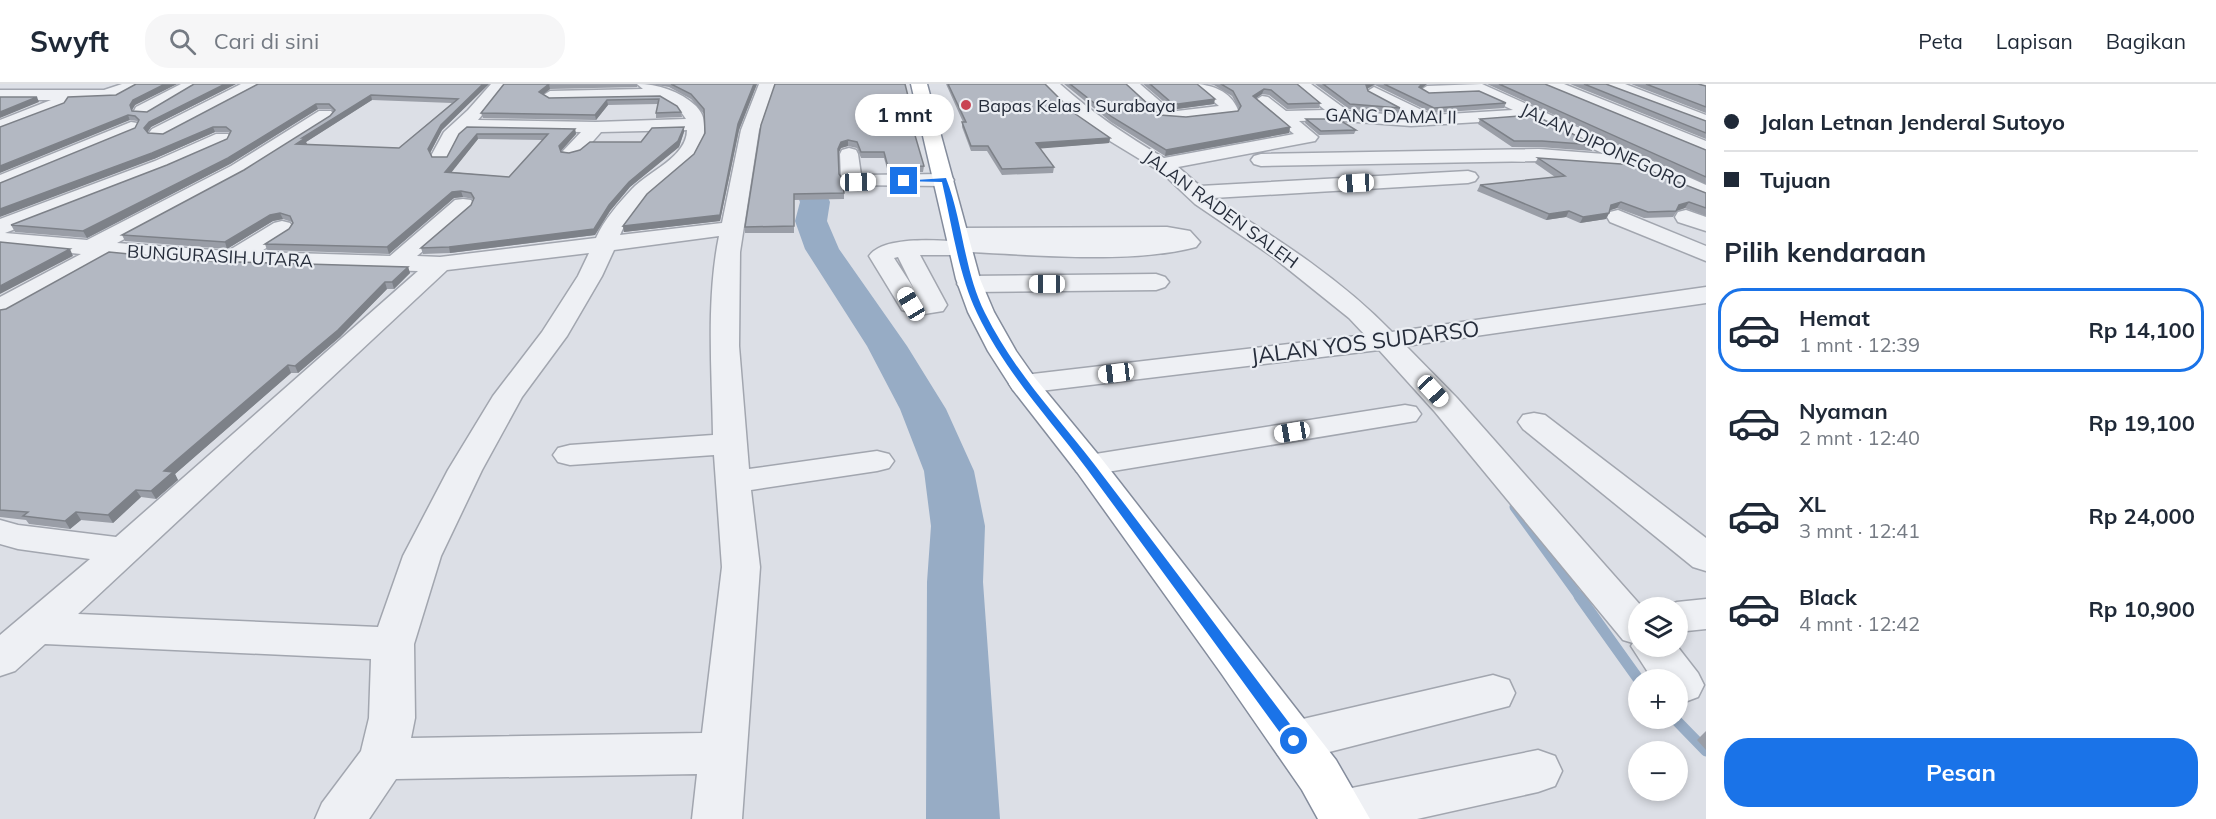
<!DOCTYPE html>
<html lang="id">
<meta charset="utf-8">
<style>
:root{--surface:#fff;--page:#f6f6f7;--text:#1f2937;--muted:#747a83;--line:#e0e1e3;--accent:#1a73e8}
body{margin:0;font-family:Mulish,sans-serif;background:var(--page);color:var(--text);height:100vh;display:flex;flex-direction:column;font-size:22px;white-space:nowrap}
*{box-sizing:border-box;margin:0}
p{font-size:20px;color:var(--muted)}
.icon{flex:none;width:33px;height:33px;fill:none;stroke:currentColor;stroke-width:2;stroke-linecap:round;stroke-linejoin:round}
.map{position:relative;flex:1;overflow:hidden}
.details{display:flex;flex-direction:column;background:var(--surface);width:510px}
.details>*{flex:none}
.guide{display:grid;align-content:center;height:132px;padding:0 18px;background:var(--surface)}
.controls{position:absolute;left:1628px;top:513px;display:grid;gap:12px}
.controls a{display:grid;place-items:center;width:60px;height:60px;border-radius:50%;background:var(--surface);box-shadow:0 3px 9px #0003;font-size:30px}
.end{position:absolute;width:27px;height:27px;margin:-14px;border:8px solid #1a73e8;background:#fff;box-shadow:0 0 0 3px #fff}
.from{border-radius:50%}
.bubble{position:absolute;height:42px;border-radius:21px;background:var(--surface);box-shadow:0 3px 9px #0003;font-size:20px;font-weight:700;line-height:42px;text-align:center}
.car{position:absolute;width:18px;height:36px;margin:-18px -9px;border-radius:8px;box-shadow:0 0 4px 2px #0007;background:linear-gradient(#fff 24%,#345 0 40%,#fff 0 76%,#345 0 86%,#fff 0)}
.guide b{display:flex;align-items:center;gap:21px;height:57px;font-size:22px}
.guide b+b{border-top:2px solid var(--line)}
.guide i{width:15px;height:15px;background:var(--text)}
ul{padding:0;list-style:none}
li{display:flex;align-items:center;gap:18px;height:84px;margin:0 12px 9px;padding:0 6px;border:3px solid transparent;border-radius:24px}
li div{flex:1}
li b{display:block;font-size:22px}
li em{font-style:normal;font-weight:700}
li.active{border-color:var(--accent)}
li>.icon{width:54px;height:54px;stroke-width:1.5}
h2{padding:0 18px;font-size:27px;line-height:72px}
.cta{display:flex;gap:12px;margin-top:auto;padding:12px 18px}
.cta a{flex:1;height:69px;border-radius:24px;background:var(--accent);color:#fff;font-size:24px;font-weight:700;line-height:69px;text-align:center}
header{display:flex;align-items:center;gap:36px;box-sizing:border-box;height:84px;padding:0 30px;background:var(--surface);border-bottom:2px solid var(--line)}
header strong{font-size:28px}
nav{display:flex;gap:33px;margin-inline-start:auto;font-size:21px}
.search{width:420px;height:54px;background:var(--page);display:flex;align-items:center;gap:15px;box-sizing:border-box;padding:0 21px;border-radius:24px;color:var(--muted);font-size:22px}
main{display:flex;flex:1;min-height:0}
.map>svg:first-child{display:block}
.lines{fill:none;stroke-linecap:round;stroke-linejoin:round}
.stream-far1{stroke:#97acc5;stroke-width:9}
.stream{stroke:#97acc5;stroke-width:11}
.river{fill:#97acc5;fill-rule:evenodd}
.minor-casing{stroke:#a2a6af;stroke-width:3}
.highway-casing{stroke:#848c9c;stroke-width:3}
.minor{fill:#eef0f4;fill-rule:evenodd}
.highway{fill:#fff;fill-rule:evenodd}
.wall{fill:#9a9ea7;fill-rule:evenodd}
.shaded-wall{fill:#7d8188}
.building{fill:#b3b8c2;stroke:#7d8188;stroke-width:1.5;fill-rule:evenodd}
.route{fill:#1a73e8}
.poi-dot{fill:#c94353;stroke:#ebeef3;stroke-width:2}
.labels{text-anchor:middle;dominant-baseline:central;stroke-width:4.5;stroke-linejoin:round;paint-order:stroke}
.far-poi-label{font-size:18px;fill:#262d3b;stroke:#ebeef3;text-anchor:start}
.far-street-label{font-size:18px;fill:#262d3b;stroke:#ebeef3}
.street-label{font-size:22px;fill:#262d3b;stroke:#ebeef3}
</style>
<header>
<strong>Swyft</strong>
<div class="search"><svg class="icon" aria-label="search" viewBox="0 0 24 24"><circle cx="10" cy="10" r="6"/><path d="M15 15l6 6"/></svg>Cari di sini</div>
<nav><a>Peta</a><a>Lapisan</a><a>Bagikan</a></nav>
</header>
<main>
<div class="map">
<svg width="1706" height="735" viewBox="0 0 1706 735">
<rect width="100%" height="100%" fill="#dcdfe6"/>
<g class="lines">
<polyline class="stream-far1" points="1514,423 1580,514"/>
<g class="stream">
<polyline points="1579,512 1639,596"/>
<polyline points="1674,634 1706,667"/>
</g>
<path class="river" d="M 832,0 L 855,0 L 847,12 L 841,46 L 817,72 L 814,83 L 830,118 L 827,137 L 839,165 L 907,262 L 946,325 L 974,387 L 985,442 L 983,498 L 1000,735 L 926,735 L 927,498 L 931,442 L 924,387 L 900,325 L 867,262 L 805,165 L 795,137 L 800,118 L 786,83 C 793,61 803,61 814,45 C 824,32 818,16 832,0 Z"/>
<defs>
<g id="minor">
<polygon points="122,0 142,0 117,14 67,16 68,18 66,22 0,47 0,36 51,16 0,16 0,6 104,6"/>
<polygon points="181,0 201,0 148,31 136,31 134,27 136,23"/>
<polygon points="241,0 261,0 259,3 164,53 152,53 149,49 152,45"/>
<path d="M 491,0 L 507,0 L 478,36 L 596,38 L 686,35 L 679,25 L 661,15 L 550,17 L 542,12 L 550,7 L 643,5 L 637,0 C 658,0 680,7 696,22 C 702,29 704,33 704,42 C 707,77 667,91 646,114 C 636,124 626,137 620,151 L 722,139 L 741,46 L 759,0 L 775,0 L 759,46 L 740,168 L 739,262 L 749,385 L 877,367 L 889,370 L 894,377 L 889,384 L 877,387 L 751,406 L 760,483 L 742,735 L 692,735 L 697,690 L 396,695 L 369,735 L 315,735 L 322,719 L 361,667 L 369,634 L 371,575 L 45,560 L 15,587 L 0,592 L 0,551 L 90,475 L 18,465 L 0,460 L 0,436 L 18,441 L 116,453 L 418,187 L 203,181 L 112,172 L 9,230 L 0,232 L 0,213 L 81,170 L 0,162 L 0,135 L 155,77 L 216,50 L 228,50 L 231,54 L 228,58 L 169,85 L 5,149 L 87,156 L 231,82 L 319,27 L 331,27 L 334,31 L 331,35 L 245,90 L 117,159 L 228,167 L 274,139 L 282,137 L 290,139 L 293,144 L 290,149 L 260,168 L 390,172 L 455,116 L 463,115 L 471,116 L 474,121 L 471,126 L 417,172 L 440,173 L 596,154 C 604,136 618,120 632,105 C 649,87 687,73 687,46 L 601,48 C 591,59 580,76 564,72 L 562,68 L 581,48 L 467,46 L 458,54 L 448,76 L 434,76 L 431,72 L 444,48 L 468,26 ZM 719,152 C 706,216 712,287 713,351 L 570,361 L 558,364 L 553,371 L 558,378 L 570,381 L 714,371 L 722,483 L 702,649 L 411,654 L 415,634 L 414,560 L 441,472 L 482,386 L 522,313 L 567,252 L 602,192 L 614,166 ZM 589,169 L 578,192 L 542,248 L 493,312 L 448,386 L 403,472 L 378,543 L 78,530 L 447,186 Z"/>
<path d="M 1043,0 L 1060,0 C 1092,29 1127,52 1164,74 L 1294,50 L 1254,17 L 1262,12 L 1268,13 L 1286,27 L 1325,26 L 1293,0 L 1311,0 L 1348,27 L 1410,32 L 1368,11 L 1366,8 L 1374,3 L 1432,31 L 1513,26 L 1478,10 L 1427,12 L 1419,7 L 1427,2 L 1482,0 L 1706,101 L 1706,114 L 1633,84 L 1539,77 L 1261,82 L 1254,80 L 1251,76 L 1254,72 L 1261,70 L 1539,65 L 1604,70 L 1532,35 L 1411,42 L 1330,36 L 1299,37 L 1318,53 L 1315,57 L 1178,83 L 1200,102 L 1468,87 L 1475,89 L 1478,93 L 1475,97 L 1468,99 L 1213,114 C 1276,154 1340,194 1392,248 L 1706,203 L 1706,219 L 1406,262 L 1457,314 L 1643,524 L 1638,524 L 1638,562 L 1677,562 L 1698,589 L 1704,601 L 1698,613 L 1682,619 L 1677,617 L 1677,596 L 1653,596 L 1631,562 L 1633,559 L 1623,556 L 1435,328 L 1379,266 L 1024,309 L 1013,306 L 1009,300 L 1013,294 L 1024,291 L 1365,251 L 1349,234 L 1273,173 L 1195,120 L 1161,88 L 1110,57 L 1075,32 Z"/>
<path d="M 1123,0 L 1140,0 L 1170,26 L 1177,27 L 1219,22 L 1193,0 C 1211,0 1231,7 1238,26 L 1236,30 L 1230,31 C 1206,34 1182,39 1159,34 Z"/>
<polygon points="1542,0 1564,0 1706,57 1706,70 1544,3"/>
<polygon points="1603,0 1625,0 1706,31 1706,42 1605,3"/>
<polygon points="1694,0 1706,0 1706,6 1696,3"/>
<polygon points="131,38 137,39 140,43 137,47 0,104 0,91"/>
<polygon points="849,64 856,66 858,70 861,91 944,90 951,92 954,96 951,100 944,102 847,101 841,96 840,70 842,66"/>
<polygon points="1618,126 1706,162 1706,177 1610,138 1607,133 1610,128"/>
<polygon points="1686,126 1706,133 1706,147 1678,138 1675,133 1678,128"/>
<path d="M 1167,143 L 1190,147 L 1200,158 L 1196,163 C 1132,180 1038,171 970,168 L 961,171 L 920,171 L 947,221 L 943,227 L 918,231 L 902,226 L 869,172 C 882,153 930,156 951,157 L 947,151 L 950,146 L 958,144 ZM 898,173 L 914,205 L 894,174 Z"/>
<polygon points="1156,190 1165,193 1169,198 1165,203 1156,206 970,208 961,205 957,200 961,195 970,192"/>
<polygon points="1405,321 1416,323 1421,330 1416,337 1089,391 1077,388 1072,381 1077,374 1089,371"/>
<polygon points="1534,329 1545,331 1706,454 1706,487 1693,483 1523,345 1518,338 1523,331"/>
<polygon points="1706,515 1706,545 1677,548 1677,524 1662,524 1677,518"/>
<polygon points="1493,591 1509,596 1515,609 1509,622 1294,677 1278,671 1271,657 1278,643 1294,637"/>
<polygon points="1538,666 1555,672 1562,687 1555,702 1538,708 1417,735 1320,735 1317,729 1324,713 1342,706"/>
</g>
<polygon id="highway" points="911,0 927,0 980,195 994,228 1016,267 1035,294 1101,374 1336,676 1370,735 1318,735 1302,706 1221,589 1077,388 1013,306 988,267 968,228 956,195"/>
</defs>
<use href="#minor" class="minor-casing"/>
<use href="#highway" class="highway-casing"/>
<use href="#minor" class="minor"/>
<use href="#highway" class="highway"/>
</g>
<g class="wall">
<path d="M 136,0 L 177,0 L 135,21 L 132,26 L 132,27 L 147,28 L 194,0 L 236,0 L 151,43 L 147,48 L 148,49 L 163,50 L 258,0 L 489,0 L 442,46 L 430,69 L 432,73 L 447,73 L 459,50 L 575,45 L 576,50 L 561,67 L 569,69 L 641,58 L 684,48 L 679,63 L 630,103 L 610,127 L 595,151 L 450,169 L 423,170 L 421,164 L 471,121 L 474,116 L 473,115 L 463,113 L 454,114 L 389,170 L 267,166 L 265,160 L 289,145 L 292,139 L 292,138 L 283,135 L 273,137 L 227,165 L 125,157 L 122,151 L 244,86 L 330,32 L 333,28 L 331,25 L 318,25 L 230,80 L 87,154 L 15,148 L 11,141 L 167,81 L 227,55 L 230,49 L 228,48 L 215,48 L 154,75 L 135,44 L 139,38 L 137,37 L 130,36 L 116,11 ZM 372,16 L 452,19 L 399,64 L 305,61 L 307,60 L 306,58 ZM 478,55 L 543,56 L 509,93 L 451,88 Z"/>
<polygon points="504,0 637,0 637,3 550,5 543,10 549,14 660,12 681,28 682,33 656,34 656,29 658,20 608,21 596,36 483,34 481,29"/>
<polygon points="650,0 757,0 739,46 720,137 624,148 623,142 694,70 705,49 704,30 691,15 669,3"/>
<polygon points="775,0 911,24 911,29 908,29 924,82 923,88 888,88 884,74 861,74 857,64 848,62 841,64 838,70 839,90 844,109 844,115 794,116 794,149 745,149 745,143"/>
<polygon points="946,0 1045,0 1074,29 1110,54 1109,59 1040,64 1054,83 1053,89 1002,91 987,67 971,67 962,43 962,38 963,38"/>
<polygon points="1064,0 1126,0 1160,31 1186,33 1238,27 1239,25 1232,12 1214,1 1207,0 1297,0 1320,19 1319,24 1287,25 1269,11 1262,10 1256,14 1290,43 1289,49 1165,72 1111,38"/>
<polygon points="1143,0 1197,0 1214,20 1177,25 1171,24"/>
<polygon points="1315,0 1427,0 1421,4 1429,9 1506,19 1504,24 1432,29 1375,1 1367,5 1368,7 1400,24 1399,29 1349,25"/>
<polygon points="1487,0 1545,0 1706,66 1706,100"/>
<polygon points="1570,0 1606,0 1706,37 1706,55"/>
<polygon points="1631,0 1698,0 1706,2 1706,29"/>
<polygon points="1306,35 1356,46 1354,50 1319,51 1305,39"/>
<polygon points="1480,35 1595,61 1592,67 1539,63 1512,63 1478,40"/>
<polygon points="1538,74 1706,109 1706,132 1685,124 1677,127 1673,133 1644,134 1617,124 1610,126 1606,135 1580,139 1566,133 1546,136 1477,107 1480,101 1555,93 1535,79"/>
<polygon points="200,177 408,183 410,189 394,205 387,205 340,253 298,289 291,289 175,390 178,396 156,415 141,413 113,439 81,436 70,445 29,440 26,436 0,433 0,226"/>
<polygon points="1706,647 1706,666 1697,656"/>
</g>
<g class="shaded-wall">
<polygon points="165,0 177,0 135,21 132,26 134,32 130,21 133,16"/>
<polygon points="225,0 236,0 151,43 147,49 144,44 149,38"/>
<polygon points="483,0 489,0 442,46 429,71 428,65 441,41"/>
<polygon points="549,0 550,5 540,13 539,8"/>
<polygon points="754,0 757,0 739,46 720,137 624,148 623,142 738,40"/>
<polygon points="1369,0 1375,0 1365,6 1366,1"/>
<polygon points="1422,0 1427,0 1417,8 1419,3"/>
<polygon points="1264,5 1262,10 1252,17 1253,12"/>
<polygon points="371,11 372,16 306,58 307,60 298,66 296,60 302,54"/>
<polygon points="37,13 39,18 0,34 0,28"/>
<polygon points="1215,15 1214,20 1177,25 1178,20"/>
<polygon points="607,16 608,21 596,36 595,31"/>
<polygon points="316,20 318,25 230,80 87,154 83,147"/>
<polygon points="128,31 130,36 0,89 0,82"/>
<polygon points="213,43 215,48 154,75 0,133 0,125"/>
<polygon points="684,43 684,48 679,63 630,103 610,127 595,151 450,169 449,163 609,121 629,98"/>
<polygon points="1290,43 1289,49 1165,72 1166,66"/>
<polygon points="575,45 576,50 560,68 559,62"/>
<polygon points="477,50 478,55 447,94 445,88"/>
<polygon points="1110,54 1109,59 1035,65 1036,59"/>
<polygon points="848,56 848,62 841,64 838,70 838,65 841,58"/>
<polygon points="461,107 463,113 454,114 389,170 387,163 452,108"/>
<polygon points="1621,118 1617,124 1608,127 1611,121"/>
<polygon points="1689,118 1685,124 1676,127 1679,121"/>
<polygon points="1569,127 1566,133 1546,136 1549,130"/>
<polygon points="280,129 283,135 273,137 227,165 225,158 270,131"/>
<polygon points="1609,129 1606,135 1580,139 1583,133"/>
<polygon points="70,165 73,172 0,210 0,202"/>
<polygon points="408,183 410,189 394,205 392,198"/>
<polygon points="385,198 387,205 340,253 298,289 295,282"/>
<polygon points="288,281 291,289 175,390 178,396 156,415 151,407 164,387"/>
<polygon points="136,406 141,413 113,439 108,431"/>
<polygon points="76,428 81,436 70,445 65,437"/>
</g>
<g class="building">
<path d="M 136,0 L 165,0 L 133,16 L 130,21 L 132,27 L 147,28 L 194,0 L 225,0 L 149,38 L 144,44 L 148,49 L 163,50 L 258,0 L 483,0 L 441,41 L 428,65 L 432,73 L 447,73 L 459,50 L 467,43 L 575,45 L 559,62 L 561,68 L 569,69 L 580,66 L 590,58 L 641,58 L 652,44 L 684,43 L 678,57 L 629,98 L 609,121 L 594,145 L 449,163 L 421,164 L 471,121 L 474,114 L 471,109 L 461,107 L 452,108 L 387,163 L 265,160 L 289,145 L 293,139 L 290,132 L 280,129 L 270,131 L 225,158 L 122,151 L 244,86 L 330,32 L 335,26 L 329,20 L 316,20 L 228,74 L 83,147 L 11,141 L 167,81 L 227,55 L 231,47 L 226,43 L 213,43 L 152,69 L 0,125 L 0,99 L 135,44 L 139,36 L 135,32 L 128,31 L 0,82 L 0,43 L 64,19 L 68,13 L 116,11 ZM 371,11 L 458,15 L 399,64 L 296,60 L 305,54 L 302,54 ZM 477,50 L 548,50 L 509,93 L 445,88 Z"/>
<polygon points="504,0 549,0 539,8 549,14 660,12 677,22 681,28 656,29 659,15 607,16 595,31 481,29"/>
<polygon points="671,0 754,0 738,40 720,131 623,142 647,110 694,70 705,49 704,25 691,10"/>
<polygon points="775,0 905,0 911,24 907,24 924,82 888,83 884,68 861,68 857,58 848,56 841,58 838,65 839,90 842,94 844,109 794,110 794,142 745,143 761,41"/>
<polygon points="948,0 1045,0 1074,29 1110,54 1036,59 1054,83 1002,85 988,62 971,62 962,38 966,38"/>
<polygon points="1070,0 1126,0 1160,31 1186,33 1238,27 1241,22 1233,7 1221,0 1297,0 1320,19 1288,20 1271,6 1264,5 1253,12 1290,43 1166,66 1112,33"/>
<polygon points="1150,0 1197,0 1215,15 1178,20 1172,19"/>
<polygon points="1323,0 1369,0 1366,1 1368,7 1400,24 1350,20"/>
<polygon points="1384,0 1422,0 1419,3 1429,9 1479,7 1506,19 1434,24"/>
<polygon points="1499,0 1545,0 1706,66 1706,93"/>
<polygon points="1584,0 1606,0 1706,37 1706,49"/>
<polygon points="1646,0 1698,0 1706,2 1706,23"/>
<polygon points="0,13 37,13 0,28"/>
<polygon points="1534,31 1595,61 1542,57 1514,57 1480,35"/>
<polygon points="1306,35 1338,35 1356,46 1321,47"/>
<polygon points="1538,74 1635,81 1706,109 1706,124 1689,118 1679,121 1676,127 1648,128 1621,118 1611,121 1609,129 1583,133 1569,127 1549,130 1480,101 1565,92"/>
<polygon points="0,158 70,165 0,202"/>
<polygon points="109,168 200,177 408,183 392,198 385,198 338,246 295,282 288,281 164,387 173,388 151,407 136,406 108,431 76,428 65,437 23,432 28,428 0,426 0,226 6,225"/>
</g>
<path class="route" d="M 946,94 C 963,138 964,187 985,229 C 1013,286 1056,331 1094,380 C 1163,470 1231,562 1299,652 L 1301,657 L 1299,661 L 1289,661 C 1222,569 1155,477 1087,385 C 1049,334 1005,288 977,229 C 958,189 952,141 942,98 L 901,97 Z"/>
<circle class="poi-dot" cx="966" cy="21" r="6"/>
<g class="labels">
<g class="far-poi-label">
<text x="978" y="21">Bapas Kelas I Surabaya</text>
</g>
<g class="far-street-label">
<text transform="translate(1391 32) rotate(1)">GANG DAMAI II</text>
<text transform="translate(1604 62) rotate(25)">JALAN DIPONEGORO</text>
<text transform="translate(1221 125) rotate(36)">JALAN RADEN SALEH</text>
<text transform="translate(220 172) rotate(3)">BUNGURASIH UTARA</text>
</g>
<g class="street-label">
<text transform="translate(1365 258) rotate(-7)">JALAN YOS SUDARSO</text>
</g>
</g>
</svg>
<div class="controls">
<a><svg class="icon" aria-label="layers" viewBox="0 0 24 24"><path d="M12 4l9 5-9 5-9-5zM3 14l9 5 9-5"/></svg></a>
<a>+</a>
<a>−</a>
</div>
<i class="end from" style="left:1294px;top:657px"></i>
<i class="end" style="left:904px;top:97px"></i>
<div class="bubble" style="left:855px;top:10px;width:99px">1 mnt</div>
<i class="car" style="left:858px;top:98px;rotate:89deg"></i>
<i class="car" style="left:1356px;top:99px;rotate:267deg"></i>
<i class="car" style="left:1047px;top:200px;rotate:270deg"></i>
<i class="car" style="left:911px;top:220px;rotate:329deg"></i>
<i class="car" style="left:1116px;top:289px;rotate:263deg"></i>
<i class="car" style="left:1433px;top:307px;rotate:137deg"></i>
<i class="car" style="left:1292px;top:348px;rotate:261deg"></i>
</div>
<section class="details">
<div class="guide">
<b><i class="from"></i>Jalan Letnan Jenderal Sutoyo</b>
<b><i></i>Tujuan</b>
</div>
<h2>Pilih kendaraan</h2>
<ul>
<li class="active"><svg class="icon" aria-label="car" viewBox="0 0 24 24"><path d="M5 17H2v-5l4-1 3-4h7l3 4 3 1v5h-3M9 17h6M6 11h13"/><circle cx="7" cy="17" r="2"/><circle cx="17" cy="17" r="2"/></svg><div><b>Hemat</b><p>1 mnt · 12:39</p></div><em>Rp 14,100</em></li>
<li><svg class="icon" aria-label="car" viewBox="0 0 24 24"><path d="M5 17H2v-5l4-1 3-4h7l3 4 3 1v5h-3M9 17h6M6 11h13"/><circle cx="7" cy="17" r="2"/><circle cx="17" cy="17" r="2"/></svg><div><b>Nyaman</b><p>2 mnt · 12:40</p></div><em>Rp 19,100</em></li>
<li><svg class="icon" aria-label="car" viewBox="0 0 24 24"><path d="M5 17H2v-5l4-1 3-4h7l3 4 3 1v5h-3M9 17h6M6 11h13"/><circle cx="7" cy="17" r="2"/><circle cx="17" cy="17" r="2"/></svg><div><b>XL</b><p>3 mnt · 12:41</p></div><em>Rp 24,000</em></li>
<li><svg class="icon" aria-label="car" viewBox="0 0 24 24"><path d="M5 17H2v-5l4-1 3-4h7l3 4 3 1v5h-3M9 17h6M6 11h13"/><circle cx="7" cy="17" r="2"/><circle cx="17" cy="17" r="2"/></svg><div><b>Black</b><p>4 mnt · 12:42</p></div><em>Rp 10,900</em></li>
</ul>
<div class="cta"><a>Pesan</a></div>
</section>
</main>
